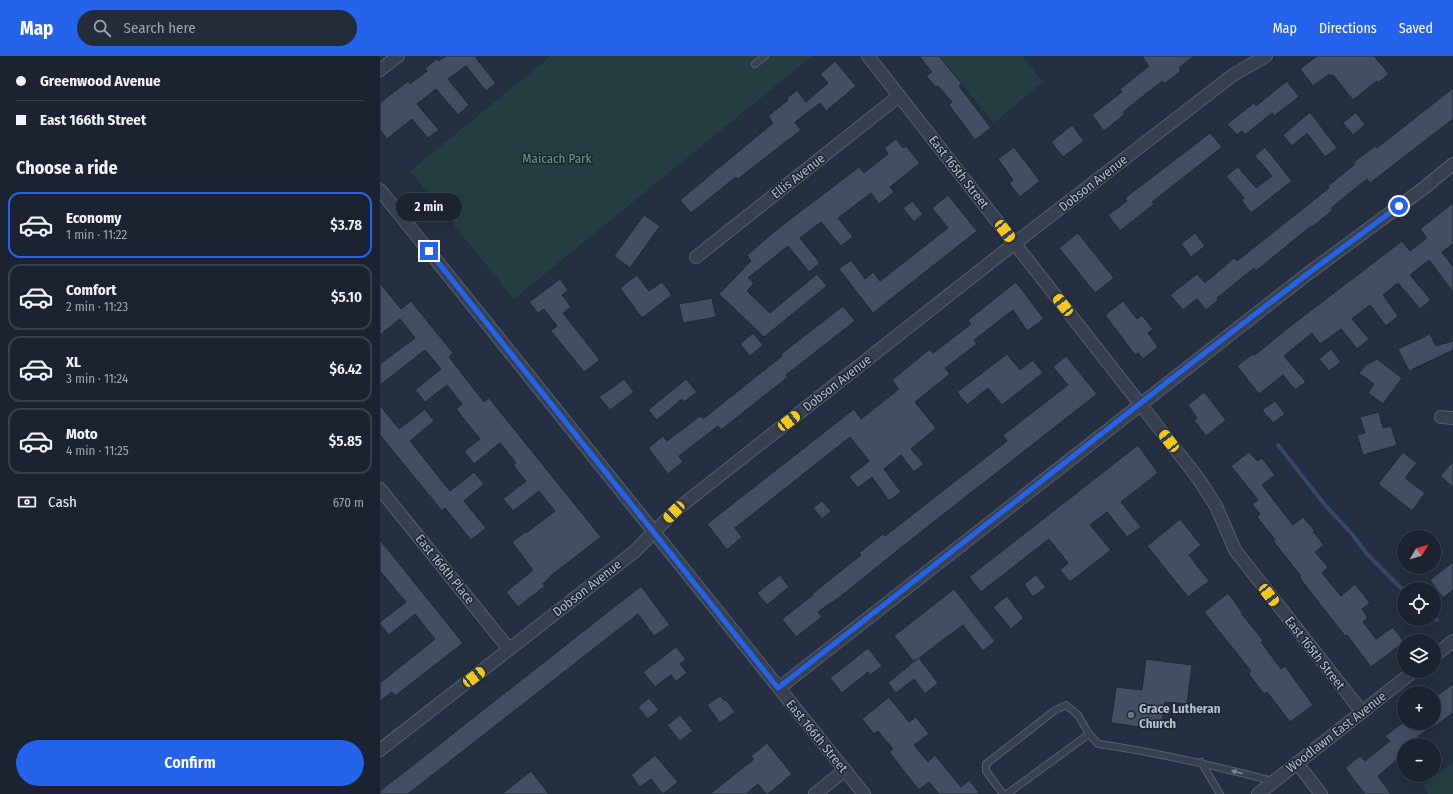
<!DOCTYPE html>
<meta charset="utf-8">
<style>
:root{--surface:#1b2331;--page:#242b39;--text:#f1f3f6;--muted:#a0a4ab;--line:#39404d;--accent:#2563eb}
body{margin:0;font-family:"Fira Sans Condensed",sans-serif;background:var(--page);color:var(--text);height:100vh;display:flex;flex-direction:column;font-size:15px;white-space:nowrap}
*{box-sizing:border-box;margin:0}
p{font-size:13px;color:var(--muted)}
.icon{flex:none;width:22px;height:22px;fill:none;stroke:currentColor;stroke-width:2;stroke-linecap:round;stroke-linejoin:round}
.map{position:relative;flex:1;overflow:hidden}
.panel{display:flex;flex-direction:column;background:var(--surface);width:380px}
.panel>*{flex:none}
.top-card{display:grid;align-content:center;height:88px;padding:0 16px;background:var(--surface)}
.needle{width:26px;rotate:52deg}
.fabs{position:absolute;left:1017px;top:474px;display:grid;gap:8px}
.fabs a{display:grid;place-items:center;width:44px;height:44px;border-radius:50%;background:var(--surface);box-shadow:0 4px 16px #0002,0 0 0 1px var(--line);font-size:20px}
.end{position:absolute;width:18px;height:18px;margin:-9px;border:5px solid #2563eb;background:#fff;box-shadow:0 0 0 2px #fff}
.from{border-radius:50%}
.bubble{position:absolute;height:28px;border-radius:14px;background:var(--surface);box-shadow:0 4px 16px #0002,0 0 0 1px var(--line);font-size:13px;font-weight:600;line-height:28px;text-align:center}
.car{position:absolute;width:12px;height:24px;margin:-12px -6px;border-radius:5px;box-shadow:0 0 3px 1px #0007;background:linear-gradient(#f5c518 24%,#345 0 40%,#f5c518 0 76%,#345 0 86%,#f5c518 0)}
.top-card b{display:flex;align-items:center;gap:14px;height:38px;font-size:15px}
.top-card b+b{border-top:1px solid var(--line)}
.top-card i{width:10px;height:10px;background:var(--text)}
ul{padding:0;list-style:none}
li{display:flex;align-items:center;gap:12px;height:66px;margin:0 8px 6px;padding:0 8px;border:2px solid var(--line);border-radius:12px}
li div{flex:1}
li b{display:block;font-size:15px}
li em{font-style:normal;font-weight:600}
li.current{border-color:var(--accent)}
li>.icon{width:36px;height:36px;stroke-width:1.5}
h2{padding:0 16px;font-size:18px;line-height:48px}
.pay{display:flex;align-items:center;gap:10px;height:44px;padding:0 16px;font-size:15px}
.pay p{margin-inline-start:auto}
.primary-button{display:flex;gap:8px;margin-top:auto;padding:8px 16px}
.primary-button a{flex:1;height:46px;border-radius:24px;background:var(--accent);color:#fff;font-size:16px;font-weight:600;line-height:46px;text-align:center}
header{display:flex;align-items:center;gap:24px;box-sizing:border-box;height:56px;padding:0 20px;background:var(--accent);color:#fff}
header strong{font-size:19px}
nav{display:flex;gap:22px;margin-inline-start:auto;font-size:14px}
.search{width:280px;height:36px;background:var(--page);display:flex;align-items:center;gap:10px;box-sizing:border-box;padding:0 14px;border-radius:22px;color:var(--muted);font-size:15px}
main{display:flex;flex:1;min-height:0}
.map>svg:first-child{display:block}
.green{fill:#263d42}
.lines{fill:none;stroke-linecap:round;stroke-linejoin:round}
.stream{stroke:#374969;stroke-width:4}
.building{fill:#434e63;stroke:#1f2838}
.lane-casing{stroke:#565f6e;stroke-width:8}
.street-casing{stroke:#565f6e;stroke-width:14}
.lane{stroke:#384151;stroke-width:6}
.street{stroke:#384151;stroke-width:12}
.oneway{fill:#7d8594}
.route{stroke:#2563eb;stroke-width:5}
.worship-dot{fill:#6b7280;stroke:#1d2636;stroke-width:1.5}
.labels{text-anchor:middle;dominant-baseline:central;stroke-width:3;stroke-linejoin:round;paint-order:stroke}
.park-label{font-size:13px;fill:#6b9d79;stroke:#1d2636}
.street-label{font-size:13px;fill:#b5bccb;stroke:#1d2636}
.poi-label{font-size:13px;font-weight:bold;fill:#b5bccb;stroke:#1d2636;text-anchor:start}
</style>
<header>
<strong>Map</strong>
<div class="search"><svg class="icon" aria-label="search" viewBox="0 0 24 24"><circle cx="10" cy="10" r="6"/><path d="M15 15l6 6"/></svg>Search here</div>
<nav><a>Map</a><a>Directions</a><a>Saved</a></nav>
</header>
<main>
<section class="panel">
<div class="top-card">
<b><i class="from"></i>Greenwood Avenue</b>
<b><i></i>East 166th Street</b>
</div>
<h2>Choose a ride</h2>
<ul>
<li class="current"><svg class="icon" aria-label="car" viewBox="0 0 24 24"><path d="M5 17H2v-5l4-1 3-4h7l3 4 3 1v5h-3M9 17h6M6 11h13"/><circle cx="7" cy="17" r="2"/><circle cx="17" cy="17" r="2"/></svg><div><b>Economy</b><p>1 min · 11:22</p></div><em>$3.78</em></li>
<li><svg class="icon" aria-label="car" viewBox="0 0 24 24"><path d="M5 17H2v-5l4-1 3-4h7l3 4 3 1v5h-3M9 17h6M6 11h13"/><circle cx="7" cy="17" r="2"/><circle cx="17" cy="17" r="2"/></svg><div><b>Comfort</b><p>2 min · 11:23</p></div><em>$5.10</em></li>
<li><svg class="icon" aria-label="car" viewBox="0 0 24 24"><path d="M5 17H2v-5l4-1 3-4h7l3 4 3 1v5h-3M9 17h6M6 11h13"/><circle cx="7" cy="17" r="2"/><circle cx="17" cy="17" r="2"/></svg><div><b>XL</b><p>3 min · 11:24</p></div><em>$6.42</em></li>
<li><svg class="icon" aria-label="car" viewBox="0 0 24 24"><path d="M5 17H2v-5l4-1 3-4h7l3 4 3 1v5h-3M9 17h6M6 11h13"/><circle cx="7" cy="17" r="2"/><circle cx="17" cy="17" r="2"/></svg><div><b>Moto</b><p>4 min · 11:25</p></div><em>$5.85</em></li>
</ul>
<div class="pay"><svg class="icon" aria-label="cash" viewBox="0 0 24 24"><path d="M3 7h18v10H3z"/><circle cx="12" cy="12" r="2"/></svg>Cash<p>670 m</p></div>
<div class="primary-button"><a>Confirm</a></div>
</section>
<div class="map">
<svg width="1073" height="738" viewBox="0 0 1073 738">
<rect width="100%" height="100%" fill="#242f41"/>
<g class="green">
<polygon points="171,0 432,0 134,243 30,115"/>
<polygon points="558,0 642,0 663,26 614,67"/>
<polygon points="1073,706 1073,738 1048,738 1042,730"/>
</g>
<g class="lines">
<g class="stream">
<polyline points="898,389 945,449 972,478 987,498 1024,535"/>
<polyline points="1054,562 1057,564"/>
</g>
</g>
<g class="building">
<polygon points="66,0 98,0 96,2 116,27 106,35 86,10 68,23 89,49 78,59 56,33 37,48 59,74 48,82 32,63 7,83 0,74 0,47 28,25 30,28 47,15 45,12 57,3 59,5"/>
<polygon points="539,0 559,0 582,28 579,30 611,72 595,84 569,49 572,46 558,30 556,31 546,20 552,16"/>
<polygon points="762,0 814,0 799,12 801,15 784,28 782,25 743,56 745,58 724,75 712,59 742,36 740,33 769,10"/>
<polygon points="937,0 994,0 1009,18 998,27 997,25 973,44 953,19 951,20 949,18 933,30 920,13"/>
<polygon points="455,5 476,30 446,55 440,47 415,66 421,74 358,123 356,121 311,157 300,144 393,67 388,60 408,44 407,42 417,34 426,46 448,27 440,18"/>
<polygon points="907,25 919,41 894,60 892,57 865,79 862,75 857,79 847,68 874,47 876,50"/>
<polygon points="1073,32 1073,63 990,127 987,123 951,152 953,154 932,171 931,170 876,215 874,212 837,242 838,244 826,254 817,243 803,254 790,239 817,218 825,227 854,202 857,205 949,132 948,130 975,108 974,106 995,90 997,92"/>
<polygon points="930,56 957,92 945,101 927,77 912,90 903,79"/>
<polygon points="976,56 985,69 973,79 963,67"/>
<polygon points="692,69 704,85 683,101 671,86"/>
<polygon points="830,77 842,91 772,146 774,148 740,175 728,159 747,145 745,142"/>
<polygon points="516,83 523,92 526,90 540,107 510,131 514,136 499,148 491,137 458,162 473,181 461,190 441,166 420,182 440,207 429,216 408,190 368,222 374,227 367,235 390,257 437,218 447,230 384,281 339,238 371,205 367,199 400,171 479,111 484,117 508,98 504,92"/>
<polygon points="634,91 660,125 640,141 629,127 633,124 618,103"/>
<polygon points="885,91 912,125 871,157 861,144 864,142 846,120 858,111 876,132 892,120 875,100"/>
<polygon points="568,139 597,175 493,257 459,213 471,204 485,223 493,216 500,225 568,172 552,152"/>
<polygon points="532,145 543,158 534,166 523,152"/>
<polygon points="1073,147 1073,188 1062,196 1073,211 1073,236 1049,204 1030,219 1051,244 1040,253 1018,227 1003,239 1018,260 1006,270 990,249 972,263 989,283 977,293 961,273 940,288 932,277 904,300 926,326 915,334 903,319 879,338 857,310 873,298 875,299 908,272 1022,185 1030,195 1047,182 1040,173"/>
<polygon points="264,159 280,170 250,212 234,200"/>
<polygon points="698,177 734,222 715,237 679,192"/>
<polygon points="815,177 825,190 811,201 801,188"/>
<polygon points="257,219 269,235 282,226 292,239 262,262 240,232"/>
<polygon points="180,223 188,234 182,239 191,251 183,257 220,304 204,316 171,275 177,270 164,253 158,257 149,246"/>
<polygon points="636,226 664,263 647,275 633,254 594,284 597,288 565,312 570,318 535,346 556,372 531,393 544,408 534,416 521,399 504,413 521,436 509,445 492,421 478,432 469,421 489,405 470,381 355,472 362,481 347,494 327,468 474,353 481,363 519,333 512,324 550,293 553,297 591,268 588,264"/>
<polygon points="0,227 21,253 31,245 73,297 69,301 104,346 109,342 221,481 173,518 163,528 165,530 138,551 126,536 153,514 132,486 145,476 146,477 175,455 159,435 133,455 123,443 146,425 133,409 136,407 120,387 94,408 84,395 100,383 76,353 82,348 67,329 45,346 35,334 61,313 45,294 0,329 0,308 35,282 20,263 0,279"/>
<polygon points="332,242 336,261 303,267 299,248"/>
<polygon points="743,245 757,263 762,259 773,273 768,277 778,291 763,303 758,297 755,299 725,259"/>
<polygon points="463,250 475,265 406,319 408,321 341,374 338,370 299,400 303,406 288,418 268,392 283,380 287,385 320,360 323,363 402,300 401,298"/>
<polygon points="373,277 383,289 370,300 360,288"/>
<polygon points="1050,278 1056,290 1073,285 1073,294 1029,315 1018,293"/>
<polygon points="951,293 961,306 949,315 939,303"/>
<polygon points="627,298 640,314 653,304 663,317 622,349 608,332 587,349 577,336"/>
<polygon points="686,300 717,338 523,490 465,537 438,556 442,561 416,581 402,563 433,539 432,538 481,499 479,497 503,478 505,480 627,385 623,379 688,329 673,311"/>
<polygon points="997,303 1022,322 1003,348 988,337 994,328 979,317 986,309"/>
<polygon points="244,323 254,336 230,354 219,341"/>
<polygon points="306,323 317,336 304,346 302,343 277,364 268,354"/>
<polygon points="824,336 846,364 826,380 814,364 817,362 808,349"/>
<polygon points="895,345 905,358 893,367 882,354"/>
<polygon points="0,349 19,373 45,353 54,365 30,385 70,435 94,416 104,428 84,445 106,472 91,484 65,452 62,455 0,379"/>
<polygon points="999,356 1003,372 1011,370 1017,389 983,399 977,379 985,377 980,361"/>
<polygon points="758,389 778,417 741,446 761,471 747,481 727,456 710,469 731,494 690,526 680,514 688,507 669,483 601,536 589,521"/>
<polygon points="869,396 877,405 882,402 895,419 882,429 913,469 923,461 935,475 933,476 944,489 935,496 948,511 942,517 961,540 975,528 990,547 982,553 988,562 983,566 996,583 1013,571 1024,586 991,611 967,579 965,580 919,521 921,520 893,485 895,484 877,461 880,458 872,448 878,444 851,410"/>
<polygon points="1023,396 1037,407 1025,422 1045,437 1032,455 998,428"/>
<polygon points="1073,406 1073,431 1060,420"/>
<polygon points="442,445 451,455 442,463 433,452"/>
<polygon points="800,463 821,489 809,499 829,525 808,541 767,490"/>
<polygon points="0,484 83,587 15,640 12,636 0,645 0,627 55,583 35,558 9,579 0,568 0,566 26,546 0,515"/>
<polygon points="1073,506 1073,534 1063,542 1050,524"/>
<polygon points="400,519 409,531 387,549 377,537"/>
<polygon points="656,519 666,531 653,541 644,528"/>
<polygon points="261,530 290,569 274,580 258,558 28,738 0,738 0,735"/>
<polygon points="574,533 615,585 603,595 583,569 539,602 558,627 545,638 534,623 516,637 508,627 538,602 534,606 514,580"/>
<polygon points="848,537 862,556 861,557 883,584 881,586 901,613 905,610 933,649 910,666 887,636 884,638 868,617 871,615 824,556"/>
<polygon points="627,540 644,562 631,573 613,551"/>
<polygon points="296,591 306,603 300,608 307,617 296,625 291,619 275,631 263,616"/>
<polygon points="488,592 502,610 490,619 488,616 462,637 450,622"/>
<polygon points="766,603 812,609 807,648 785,646 782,669 769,668 768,672 731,667 736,631 762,634"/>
<polygon points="1073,628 1073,657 1054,671 1054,668 1034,684 1038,689 1024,689 1024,698 998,720 1011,738 985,738 965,712 980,700 985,705 1010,685 1005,680 1022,667 1054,667 1054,642"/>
<polygon points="340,640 345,645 346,644 355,656 340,667 327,649"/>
<polygon points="509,641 529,666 536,661 549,678 534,689 548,706 555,699 581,731 589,724 600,738 559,738 549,726 539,734 509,696 513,693 498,675 494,678 482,663"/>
<polygon points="269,642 279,654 268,663 258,651"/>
<polygon points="300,659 313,675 300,685 287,669"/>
<polygon points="387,687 412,718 388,738 386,738 378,728 366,738 330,738 374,703 371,700"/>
<polygon points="275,699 298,726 283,738 271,723 260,731 251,719"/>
<polygon points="151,715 169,738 122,738"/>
</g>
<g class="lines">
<defs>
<g id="lane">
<polyline points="375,8 385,0"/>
<polyline points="821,706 840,738"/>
<path d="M 623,738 L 606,715 L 606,708 L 674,655 L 686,649 L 698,659 L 709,678 L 718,688 C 777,696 835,710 893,725"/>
<polyline points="627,738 709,678"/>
</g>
<g id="street">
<polyline points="488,0 818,422 836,450 855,494 862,503 982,656"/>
<polyline points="0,14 18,0"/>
<polyline points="0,134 484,738"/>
<polyline points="316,201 519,40"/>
<polyline points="1061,361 1073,362"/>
<polyline points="0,433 129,593"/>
<polyline points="1054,600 1073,585"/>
<polyline points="399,632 926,219 1044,132 1073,108"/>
<polyline points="0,694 254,496 296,454 635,187 853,19 886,0"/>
<polyline points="917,707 941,738"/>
<polyline points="435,738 465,714"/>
<polyline points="878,738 1034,615"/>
</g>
</defs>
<use href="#lane" class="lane-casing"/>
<use href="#street" class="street-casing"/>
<use href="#lane" class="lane"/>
<use href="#street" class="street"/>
</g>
<defs><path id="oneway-solid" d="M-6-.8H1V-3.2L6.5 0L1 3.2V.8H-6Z"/></defs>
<use class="oneway" href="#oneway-solid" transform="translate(857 716) rotate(-166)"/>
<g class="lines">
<polyline class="route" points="49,195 398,632 795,320 926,219 1019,150"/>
</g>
<circle class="worship-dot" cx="751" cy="659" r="4"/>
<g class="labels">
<g class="park-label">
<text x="177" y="102">Maicach Park</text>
</g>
<g class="street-label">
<text transform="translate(579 116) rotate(52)">East 165th Street</text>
<text transform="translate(418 120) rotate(-38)">Ellis Avenue</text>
<text transform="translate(713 127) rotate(-38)">Dobson Avenue</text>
<text transform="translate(457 327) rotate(-38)">Dobson Avenue</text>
<text transform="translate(65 513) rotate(51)">East 166th Place</text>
<text transform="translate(207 532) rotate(-38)">Dobson Avenue</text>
<text transform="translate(935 597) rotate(52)">East 165th Street</text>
<text transform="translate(956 676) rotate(-38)">Woodlawn East Avenue</text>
<text transform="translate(437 680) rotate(51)">East 166th Street</text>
</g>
<g class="poi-label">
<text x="759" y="652">Grace Lutheran<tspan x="759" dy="15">Church</tspan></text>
</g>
</g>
</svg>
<div class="fabs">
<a><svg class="needle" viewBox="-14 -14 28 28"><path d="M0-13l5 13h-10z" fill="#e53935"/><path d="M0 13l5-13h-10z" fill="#a0a4ab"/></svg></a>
<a><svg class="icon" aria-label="locate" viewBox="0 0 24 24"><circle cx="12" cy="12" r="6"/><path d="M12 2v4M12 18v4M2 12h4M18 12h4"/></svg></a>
<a><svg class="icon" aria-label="layers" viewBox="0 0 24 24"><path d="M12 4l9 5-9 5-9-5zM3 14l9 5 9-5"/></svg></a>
<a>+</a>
<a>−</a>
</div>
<i class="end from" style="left:1019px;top:150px"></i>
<i class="end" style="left:49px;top:195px"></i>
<div class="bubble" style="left:16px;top:137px;width:66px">2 min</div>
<i class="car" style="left:625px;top:175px;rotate:142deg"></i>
<i class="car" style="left:683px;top:249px;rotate:322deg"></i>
<i class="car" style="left:409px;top:365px;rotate:52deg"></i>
<i class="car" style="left:789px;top:385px;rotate:322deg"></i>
<i class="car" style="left:294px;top:456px;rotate:225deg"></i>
<i class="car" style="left:889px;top:539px;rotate:142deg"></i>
<i class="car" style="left:94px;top:621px;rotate:52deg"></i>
</div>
</main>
